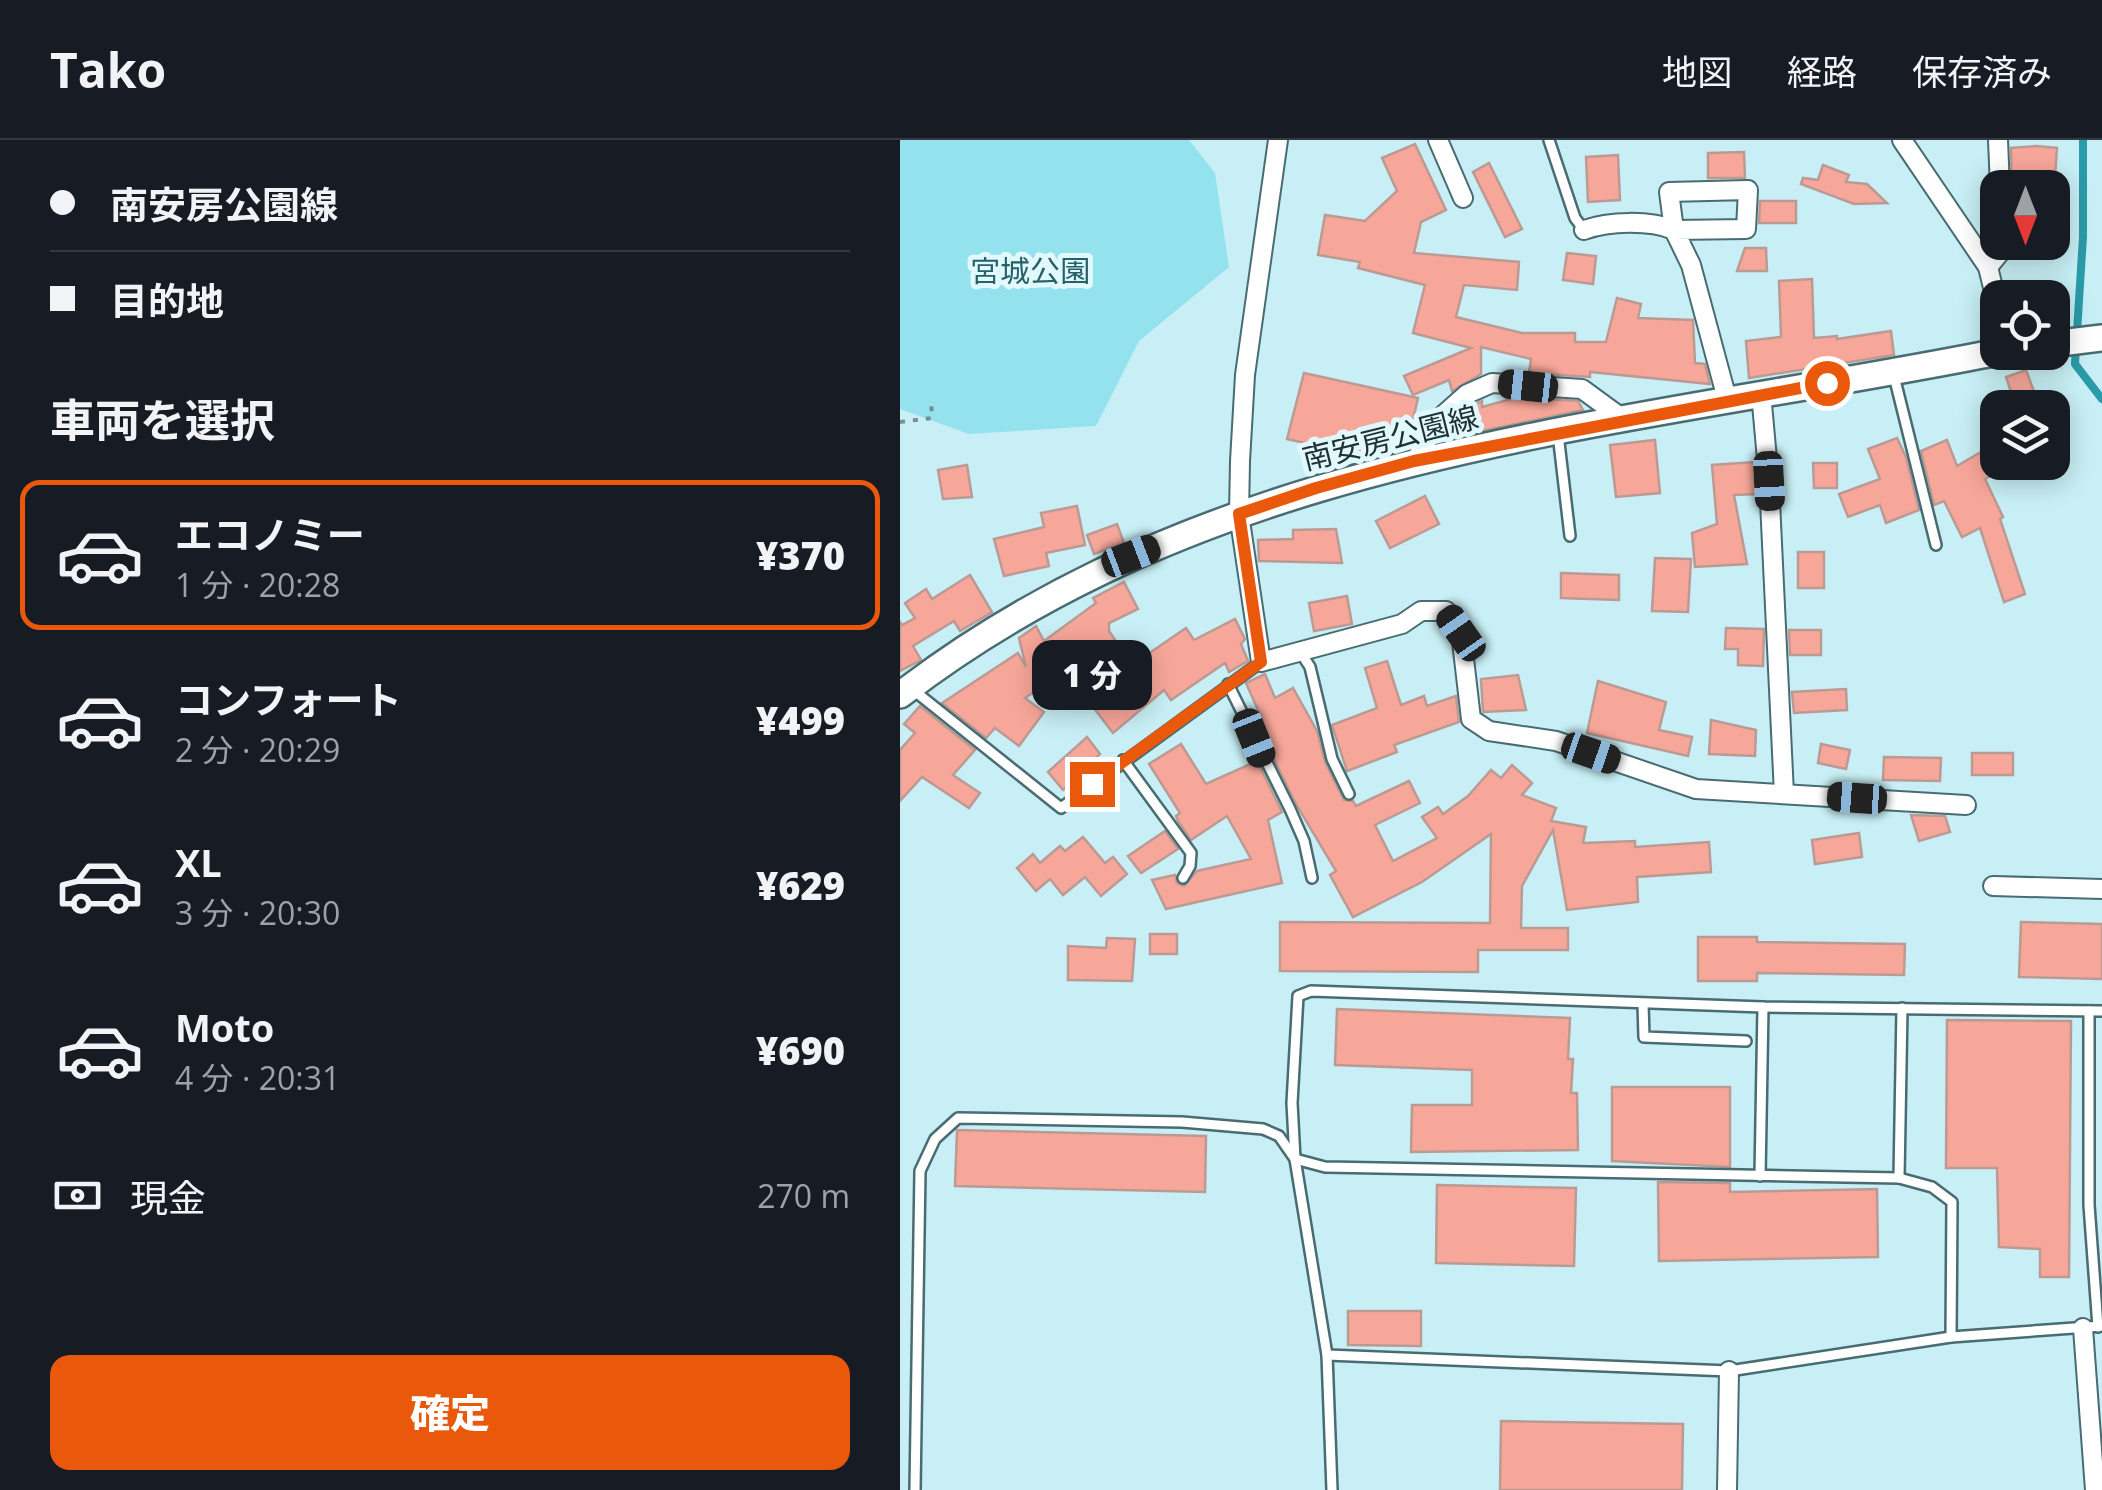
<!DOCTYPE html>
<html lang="ja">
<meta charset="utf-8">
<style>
:root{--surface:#171b24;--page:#20242c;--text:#f1f3f6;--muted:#9ea1a6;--line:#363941;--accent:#ea580c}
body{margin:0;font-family:"Open Sans","Noto Sans JP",sans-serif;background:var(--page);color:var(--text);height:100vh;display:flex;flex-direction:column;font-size:38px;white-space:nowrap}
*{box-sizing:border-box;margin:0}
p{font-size:32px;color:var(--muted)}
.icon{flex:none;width:55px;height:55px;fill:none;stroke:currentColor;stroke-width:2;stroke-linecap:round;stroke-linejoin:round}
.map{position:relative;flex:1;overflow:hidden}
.panel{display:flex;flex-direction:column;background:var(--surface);width:900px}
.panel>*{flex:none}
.guide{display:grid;align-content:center;height:220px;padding:0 50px;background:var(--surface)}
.needle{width:65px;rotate:180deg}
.fabs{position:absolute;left:1080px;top:30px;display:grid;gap:20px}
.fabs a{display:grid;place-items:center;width:90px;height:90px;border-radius:20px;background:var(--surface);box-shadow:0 5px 25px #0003;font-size:50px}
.end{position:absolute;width:45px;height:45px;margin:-22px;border:12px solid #ea580c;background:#fff;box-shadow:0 0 0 5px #fff}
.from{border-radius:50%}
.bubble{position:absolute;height:70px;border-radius:20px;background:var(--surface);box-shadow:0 5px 25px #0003;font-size:32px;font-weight:800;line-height:70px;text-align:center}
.car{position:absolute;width:30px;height:60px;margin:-30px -15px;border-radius:12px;box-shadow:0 0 8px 2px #0007;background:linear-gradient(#222 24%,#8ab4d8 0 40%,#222 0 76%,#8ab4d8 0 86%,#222 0)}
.guide b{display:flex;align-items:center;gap:35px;height:95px;font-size:38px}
.guide b+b{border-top:2px solid var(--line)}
.guide i{width:25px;height:25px;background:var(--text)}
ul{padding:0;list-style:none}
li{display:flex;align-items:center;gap:30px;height:150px;margin:0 20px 15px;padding:0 30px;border:5px solid transparent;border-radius:20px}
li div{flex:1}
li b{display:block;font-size:38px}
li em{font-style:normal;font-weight:800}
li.active{border-color:var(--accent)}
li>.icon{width:90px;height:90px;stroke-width:1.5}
h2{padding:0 50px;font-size:45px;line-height:120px}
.pay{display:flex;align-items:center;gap:25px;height:110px;padding:0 50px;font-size:38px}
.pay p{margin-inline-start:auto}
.primary-button{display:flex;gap:20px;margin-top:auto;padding:20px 50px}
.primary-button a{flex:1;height:115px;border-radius:20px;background:var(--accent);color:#fff;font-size:40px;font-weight:800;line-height:115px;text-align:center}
header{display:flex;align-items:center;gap:60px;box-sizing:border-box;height:140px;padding:0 50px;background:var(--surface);border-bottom:2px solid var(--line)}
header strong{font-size:48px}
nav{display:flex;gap:55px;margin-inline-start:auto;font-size:35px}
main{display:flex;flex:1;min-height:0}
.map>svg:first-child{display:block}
.green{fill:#94e2ee}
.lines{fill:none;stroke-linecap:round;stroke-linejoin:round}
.stream{stroke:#2a9baa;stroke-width:8}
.building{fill:#f7a799;stroke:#bc9a94;stroke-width:2.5}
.service-casing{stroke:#486c71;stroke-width:14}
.minor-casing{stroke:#486c71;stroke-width:22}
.secondary-casing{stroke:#486c71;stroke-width:30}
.path{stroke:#749094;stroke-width:4;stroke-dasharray:5 8;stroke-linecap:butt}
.service{stroke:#fff;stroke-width:9}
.minor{stroke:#fff;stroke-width:18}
.secondary{stroke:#fff;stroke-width:25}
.route{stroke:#ea580c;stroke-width:12}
.labels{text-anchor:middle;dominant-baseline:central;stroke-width:10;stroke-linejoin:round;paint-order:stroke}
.park-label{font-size:30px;fill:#266169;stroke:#e1f9fc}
.street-label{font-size:30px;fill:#213033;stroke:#e1f9fc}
</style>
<header>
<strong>Tako</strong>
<nav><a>地図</a><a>経路</a><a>保存済み</a></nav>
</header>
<main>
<section class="panel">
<div class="guide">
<b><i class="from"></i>南安房公園線</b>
<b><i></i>目的地</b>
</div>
<h2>車両を選択</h2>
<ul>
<li class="active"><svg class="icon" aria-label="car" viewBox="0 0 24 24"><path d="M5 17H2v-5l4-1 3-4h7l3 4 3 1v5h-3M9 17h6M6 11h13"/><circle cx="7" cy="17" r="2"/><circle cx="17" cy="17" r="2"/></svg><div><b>エコノミー</b><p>1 分 · 20:28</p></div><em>¥370</em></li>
<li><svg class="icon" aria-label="car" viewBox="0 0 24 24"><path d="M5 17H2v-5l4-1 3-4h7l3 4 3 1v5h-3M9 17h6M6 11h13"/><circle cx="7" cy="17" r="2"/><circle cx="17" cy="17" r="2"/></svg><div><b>コンフォート</b><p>2 分 · 20:29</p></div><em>¥499</em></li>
<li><svg class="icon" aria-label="car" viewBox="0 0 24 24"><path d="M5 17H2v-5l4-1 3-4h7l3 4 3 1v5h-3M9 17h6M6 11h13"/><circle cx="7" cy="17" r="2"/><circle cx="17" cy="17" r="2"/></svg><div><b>XL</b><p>3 分 · 20:30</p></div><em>¥629</em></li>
<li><svg class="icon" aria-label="car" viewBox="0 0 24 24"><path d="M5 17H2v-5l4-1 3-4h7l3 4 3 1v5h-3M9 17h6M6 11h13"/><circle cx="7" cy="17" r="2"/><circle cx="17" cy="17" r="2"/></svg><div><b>Moto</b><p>4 分 · 20:31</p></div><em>¥690</em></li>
</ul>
<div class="pay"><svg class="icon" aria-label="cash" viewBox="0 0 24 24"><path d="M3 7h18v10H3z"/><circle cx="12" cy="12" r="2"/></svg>現金<p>270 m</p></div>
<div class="primary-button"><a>確定</a></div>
</section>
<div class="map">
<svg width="1202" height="1350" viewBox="0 0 1202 1350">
<rect width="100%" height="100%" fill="#c7eff5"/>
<polygon class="green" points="0,0 289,0 315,33 329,127 239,201 196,286 69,294 0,269"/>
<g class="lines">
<polyline class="stream" points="1183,0 1183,97 1175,224 1202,259"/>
</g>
<g class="building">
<polygon points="515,4 546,70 521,82 514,113 619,122 617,150 564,145 556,177 622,193 675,193 675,202 706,202 717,158 741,164 738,178 793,180 795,223 805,224 810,244 690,232 690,237 629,233 631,219 581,207 581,234 552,251 549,240 513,255 504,236 571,208 513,193 525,145 458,128 460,122 418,115 425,75 465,81 497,51 482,18"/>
<polygon points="1136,6 1157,8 1155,37 1130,35 1131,48 1112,48 1111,8"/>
<polygon points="844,12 845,38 808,38 808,13"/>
<polygon points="718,15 720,60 688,62 686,17"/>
<polygon points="589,23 622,89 605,97 573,32"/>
<polygon points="923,25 949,35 946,42 967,44 987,63 954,64 901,44 903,38 918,40"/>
<polygon points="860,61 896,61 896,83 859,83"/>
<polygon points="845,108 866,108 867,131 837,131"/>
<polygon points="667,113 696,116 693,144 663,140"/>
<polygon points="912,139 914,198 937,196 937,199 991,191 994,215 849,238 846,201 881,197 879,141"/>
<polygon points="1126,230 1136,257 1115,264 1106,237"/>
<polygon points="404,233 518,258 511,288 498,285 492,312 472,318 387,299"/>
<polygon points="618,257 678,261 683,270 563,295 559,278 574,265 582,261 582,267"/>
<polygon points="997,298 1006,317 1019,370 986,383 980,365 948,377 939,354 980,339 968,309"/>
<polygon points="755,300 760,353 716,357 710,305"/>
<polygon points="1047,300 1057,326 1098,302 1098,332 1085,339 1103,377 1100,379 1125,454 1104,462 1080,388 1062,397 1044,361 1034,365 1021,311"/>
<polygon points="854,322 857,354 834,355 847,424 795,427 792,393 817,384 812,325"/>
<polygon points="913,323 937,323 937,348 914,348"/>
<polygon points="67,325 72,357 43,359 38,330"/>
<polygon points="525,356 539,384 490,408 476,381"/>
<polygon points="177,366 185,405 146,413 149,426 104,436 94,399 144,387 141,373"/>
<polygon points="217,384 224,403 194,414 187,395"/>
<polygon points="436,389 442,423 359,421 358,400 393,399 393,390"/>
<rect x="898" y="412" width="26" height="36"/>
<polygon points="755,418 791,419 788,472 752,471"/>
<polygon points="661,433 719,435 719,460 661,458"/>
<polygon points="70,435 92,472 60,491 54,481 13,506 21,520 0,531 0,482 2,485 15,478 5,463 26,449 32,459"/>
<polygon points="224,442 238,469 209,483 209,491 232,525 286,488 294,500 335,479 345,499 341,504 348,521 329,532 325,523 271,560 264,550 213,593 166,532 162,533 125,558 144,572 119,606 95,588 86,598 42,563 118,513 126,527 119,498 136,486 144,501 196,463 193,458"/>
<polygon points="447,456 452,484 414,491 409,463"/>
<polygon points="826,488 864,489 863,526 838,525 838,509 825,509"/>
<polygon points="889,490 921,490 921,515 890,515"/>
<polygon points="487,521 501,565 524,556 527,566 556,556 559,582 494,605 497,612 447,631 432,585 477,568 465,528"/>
<polygon points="365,534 375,558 393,548 417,591 425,622 444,660 453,661 456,666 509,641 520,663 475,685 493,721 537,698 522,677 538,667 543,674 568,656 591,630 601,638 612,625 632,643 622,655 656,668 651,681 686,687 683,703 735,701 735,707 809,702 811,732 737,737 738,762 667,770 653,690 622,746 621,788 668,788 668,810 578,810 578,832 380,831 380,782 590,783 591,694 522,742 453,777 430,735 436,731 396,664 356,582 362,579 346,543"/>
<polygon points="618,535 626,570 583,572 581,539"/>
<polygon points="698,541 766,562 759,590 792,597 788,616 687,593"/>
<polygon points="946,549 947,570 894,573 892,552"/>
<polygon points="20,566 75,610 53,635 80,653 69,668 22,637 0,661 0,610 15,593 4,584"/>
<polygon points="811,580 856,590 855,616 809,614"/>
<polygon points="187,597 200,614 163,650 148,632"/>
<polygon points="281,604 306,644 357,621 382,672 368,680 382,743 266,769 252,740 275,735 277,743 284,746 297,731 351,719 327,676 291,700 278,681 276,676 280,673 249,624"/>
<polygon points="921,604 950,610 946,629 918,623"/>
<rect x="1072" y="613" width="41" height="22"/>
<polygon points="984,617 1041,618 1040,641 983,640"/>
<polygon points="1011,675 1045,676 1050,692 1019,701"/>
<polygon points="265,691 278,709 241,733 228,716"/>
<polygon points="959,693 962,717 915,724 912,700"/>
<polygon points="183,697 205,723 213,717 227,734 201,756 185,737 163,755 150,739 136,751 117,728 133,714 140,723 160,706 165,711"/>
<polygon points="1121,782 1202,784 1202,839 1119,837"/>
<rect x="250" y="794" width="27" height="20"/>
<polygon points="798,797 857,797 857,802 1005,804 1004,835 857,833 857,841 798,841"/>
<polygon points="207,798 235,799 232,841 168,840 168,806 206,808"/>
<polygon points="437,869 670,878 668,919 673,919 671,953 677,953 678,1010 511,1012 512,965 572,965 572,930 435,925"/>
<polygon points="1047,880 1171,881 1169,1137 1140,1137 1140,1109 1099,1107 1097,1028 1046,1028"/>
<polygon points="712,947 830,947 830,1027 712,1021"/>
<polygon points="57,990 306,996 305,1052 55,1046"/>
<polygon points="758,1042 830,1043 830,1052 977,1049 978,1117 759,1121"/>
<polygon points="537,1045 676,1048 674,1126 536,1123"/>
<polygon points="448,1171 521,1171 521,1206 448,1205"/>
<polygon points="601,1281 783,1284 782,1350 600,1350"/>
</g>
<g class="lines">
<defs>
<g id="service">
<polyline points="649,0 675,78 684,90"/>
<polyline points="994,236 1036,405"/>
<polyline points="658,294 670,396"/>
<polyline points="401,513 410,527 432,619 449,654"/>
<polyline points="328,544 390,669 404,701 412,738"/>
<polyline points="12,549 161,668 361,522"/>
<polyline points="223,620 291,713 290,726 283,738"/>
<polyline points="743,864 744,897 846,901"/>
<polyline points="1189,871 1189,1065 1198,1187"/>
<polyline points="860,1036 863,867"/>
<polyline points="999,1038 1002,868"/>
<polyline points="427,1215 829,1231 1051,1197 1202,1186"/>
<polyline points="15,1350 20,1031 35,999 58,978 282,982 363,989 379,996 395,1019 425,1027 999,1038 1032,1047 1052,1062 1051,1197"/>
<polyline points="432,1350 427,1215 395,1019 392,963 398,856 411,851 863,867 1202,871"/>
</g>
<g id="minor">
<polyline points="378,0 345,235 340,321 339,374 361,522 502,484 521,471 546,471 561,493 571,579 589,591 656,601 796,649 1066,665"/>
<polyline points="538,0 563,58"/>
<polyline points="1002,0 1088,127 1098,168"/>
<polyline points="1098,0 1100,48"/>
<path d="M 684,90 C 709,81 750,80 774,90 L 846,89 L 848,50 L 769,52 L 774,90 L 791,125 L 827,259"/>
<polyline points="1088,127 1102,110 1101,102"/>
<polyline points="861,253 869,341 884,654"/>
<polyline points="515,321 540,278 567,254 592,243 682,249 723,279"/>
<polyline points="1093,746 1202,749"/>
<polyline points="1183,1188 1195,1350"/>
<polyline points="827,1350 829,1231"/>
</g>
<g id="secondary">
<polyline points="1152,204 1202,198"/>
<path d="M 0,555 C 320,309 717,288 1098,212"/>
</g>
</defs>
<use href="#service" class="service-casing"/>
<use href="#minor" class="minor-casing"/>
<use href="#secondary" class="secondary-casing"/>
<polyline class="path" points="0,282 32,278 31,259"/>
<use href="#service" class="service"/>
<use href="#minor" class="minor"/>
<use href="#secondary" class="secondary"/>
</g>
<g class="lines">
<polyline class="route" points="192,644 361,522 339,374 416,348 514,321 927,243"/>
</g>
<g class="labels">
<g class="park-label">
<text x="130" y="130">宮城公園</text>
</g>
<g class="street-label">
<text transform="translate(490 297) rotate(-14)">南安房公園線</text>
</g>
</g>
</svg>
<div class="fabs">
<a><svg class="needle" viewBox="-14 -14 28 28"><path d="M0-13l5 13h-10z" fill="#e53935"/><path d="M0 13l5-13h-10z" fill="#9ea1a6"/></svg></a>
<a><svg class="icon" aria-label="locate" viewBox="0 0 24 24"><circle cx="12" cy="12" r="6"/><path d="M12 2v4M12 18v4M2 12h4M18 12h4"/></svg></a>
<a><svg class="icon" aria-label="layers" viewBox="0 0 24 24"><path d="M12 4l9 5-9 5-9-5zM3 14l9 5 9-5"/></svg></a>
</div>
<i class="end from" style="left:927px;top:243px"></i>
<i class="end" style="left:192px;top:644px"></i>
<div class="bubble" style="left:132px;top:500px;width:120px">1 分</div>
<i class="car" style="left:628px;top:246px;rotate:276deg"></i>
<i class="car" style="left:869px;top:341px;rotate:177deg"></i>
<i class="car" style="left:231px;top:416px;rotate:69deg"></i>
<i class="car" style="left:561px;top:493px;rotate:325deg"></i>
<i class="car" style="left:354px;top:598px;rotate:158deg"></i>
<i class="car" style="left:691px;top:613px;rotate:109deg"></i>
<i class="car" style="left:957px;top:658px;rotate:274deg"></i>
</div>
</main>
